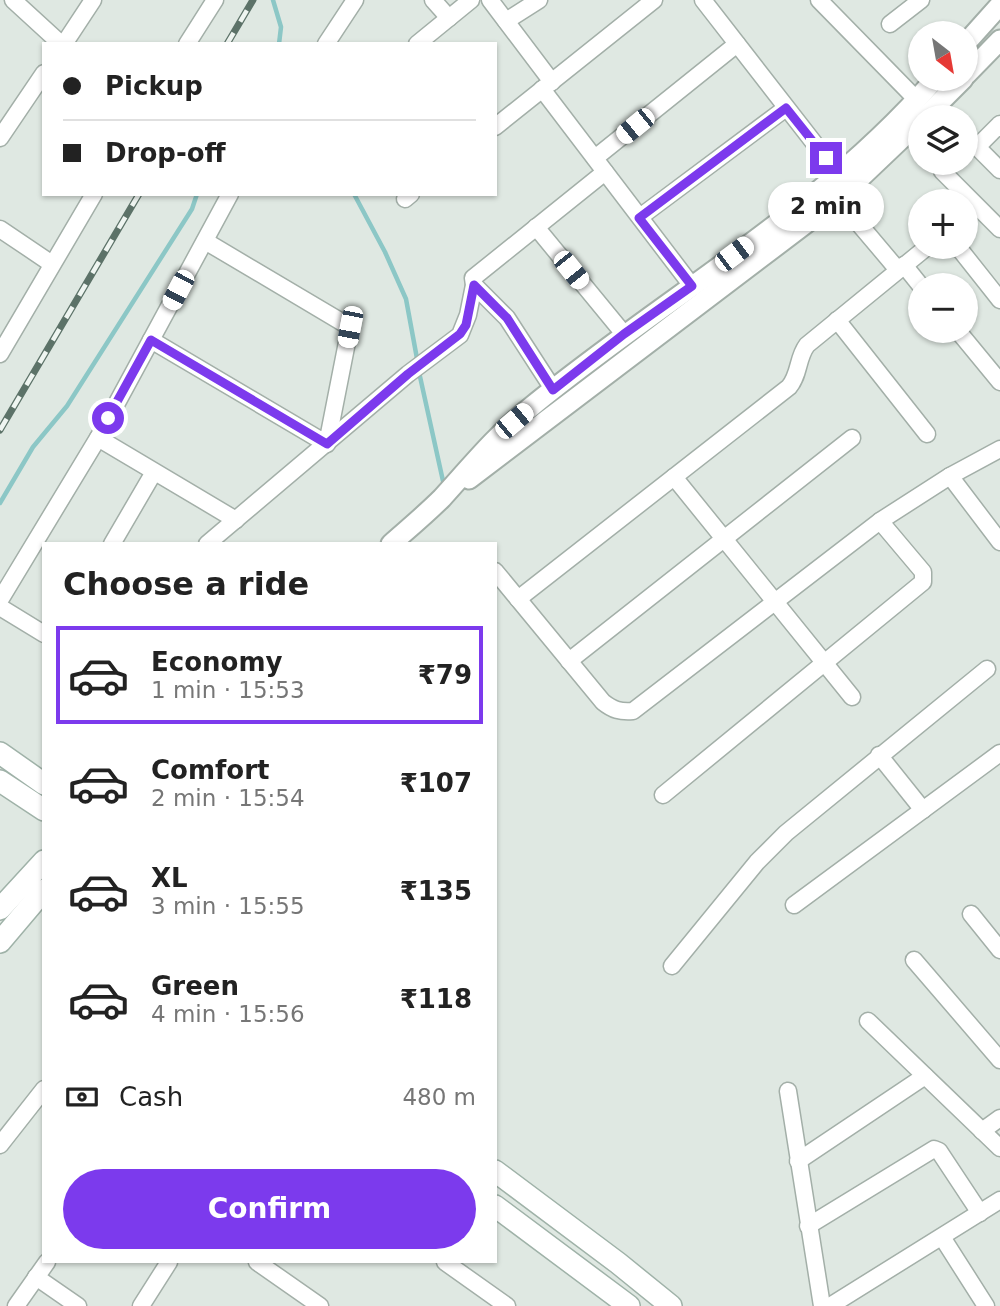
<!DOCTYPE html>
<meta charset="utf-8">
<style>
:root{--surface:#fff;--page:#f6f6f6;--text:#222;--muted:#767676;--line:#e0e0e0;--accent:#7c3aed}
body{margin:0;font-family:"DejaVu Sans",sans-serif;background:var(--page);color:var(--text);height:100vh;display:flex;flex-direction:column;font-size:26px;white-space:nowrap}
*{box-sizing:border-box;margin:0}
p{font-size:23px;color:var(--muted)}
.icon{flex:none;width:38px;height:38px;fill:none;stroke:currentColor;stroke-width:2;stroke-linecap:round;stroke-linejoin:round}
.map{position:relative;flex:1;overflow:hidden}
.drawer{position:absolute;left:42px;top:542px;width:455px;height:721px;display:flex;flex-direction:column;background:var(--surface);border-radius:0px;box-shadow:0 2px 5px #0004}
.drawer>*{flex:none}
.guide{position:absolute;left:42px;top:42px;width:455px;height:154px;border-radius:0px;box-shadow:0 2px 5px #0004;display:grid;align-content:center;height:154px;padding:0 21px;background:var(--surface)}
.needle{width:46px;rotate:149deg}
.controls{position:absolute;left:908px;top:21px;display:grid;gap:14px}
.controls a{display:grid;place-items:center;width:70px;height:70px;border-radius:50%;background:var(--surface);box-shadow:0 2px 5px #0004;font-size:35px}
.end{position:absolute;width:32px;height:32px;margin:-16px;border:9px solid #7c3aed;background:#fff;box-shadow:0 0 0 4px #fff}
.from{border-radius:50%}
.bubble{position:absolute;height:49px;border-radius:24px;background:var(--surface);box-shadow:0 2px 5px #0004;font-size:23px;font-weight:600;line-height:49px;text-align:center}
.car{position:absolute;width:21px;height:42px;margin:-21px -10px;border-radius:9px;box-shadow:0 0 5px 2px #0007;background:linear-gradient(#fff 24%,#345 0 40%,#fff 0 76%,#345 0 86%,#fff 0)}
.guide b{display:flex;align-items:center;gap:24px;height:66px;font-size:26px}
.guide b+b{border-top:2px solid var(--line)}
.guide i{width:18px;height:18px;background:var(--text)}
ul{padding:0;list-style:none}
li{display:flex;align-items:center;gap:21px;height:98px;margin:0 14px 10px;padding:0 7px;border:4px solid transparent;border-radius:0px}
li div{flex:1}
li b{display:block;font-size:26px}
li em{font-style:normal;font-weight:600}
li.selected{border-color:var(--accent)}
li>.icon{width:63px;height:63px;stroke-width:1.5}
h2{padding:0 21px;font-size:32px;line-height:84px}
.pay{display:flex;align-items:center;gap:18px;height:77px;padding:0 21px;font-size:26px}
.pay p{margin-inline-start:auto}
.cta{display:flex;gap:14px;margin-top:auto;padding:14px 21px}
.cta a{flex:1;height:80px;border-radius:42px;background:var(--accent);color:#fff;font-size:28px;font-weight:600;line-height:80px;text-align:center}
.map>svg:first-child{display:block}
.lines{fill:none;stroke-linecap:round;stroke-linejoin:round}
.stream{stroke:#8cc7c6;stroke-width:4.5}
.minor-casing{stroke:#a3afa8;stroke-width:19}
.tertiary-casing{stroke:#a3afa8;stroke-width:23}
.secondary-casing{stroke:#9fb2a8;stroke-width:24}
.minor{stroke:#fff;stroke-width:16}
.tertiary{stroke:#fff;stroke-width:19}
.secondary{stroke:#fff;stroke-width:21}
.rail-casing{stroke:#5c7268;stroke-width:7}
.rail{stroke:#eff5f1;stroke-width:4.5;stroke-dasharray:13;stroke-linecap:butt}
.route{stroke:#7c3aed;stroke-width:9}
</style>
<div class="map">
<svg width="1000" height="1306" viewBox="0 0 1000 1306">
<rect width="100%" height="100%" fill="#dfe8e2"/>
<g class="lines">
<g class="stream">
<polyline points="273,0 281,27 279,44"/>
<polyline points="354,194 385,252 406,299 418,364"/>
<polyline points="419,372 443,481"/>
<polyline points="0,503 33,447 67,406 192,209 197,194"/>
</g>
<defs>
<g id="minor">
<polyline points="13,0 61,44"/>
<polyline points="433,0 449,18"/>
<polyline points="490,0 552,82"/>
<polyline points="703,0 839,175"/>
<polyline points="819,0 917,100"/>
<polyline points="506,21 539,0"/>
<polyline points="890,24 921,0"/>
<polyline points="64,44 93,0"/>
<polyline points="187,44 215,0"/>
<polyline points="326,44 355,0"/>
<polyline points="417,44 471,0"/>
<polyline points="542,89 692,286"/>
<polyline points="495,127 654,0"/>
<polyline points="966,136 1000,170"/>
<polyline points="0,138 44,73"/>
<polyline points="977,147 1000,124"/>
<polyline points="595,158 737,44"/>
<polyline points="942,171 1000,229"/>
<polyline points="405,199 411,194"/>
<polyline points="838,199 898,270"/>
<polyline points="640,217 786,108"/>
<polyline points="536,227 624,334"/>
<polyline points="0,229 52,264"/>
<polyline points="958,247 1000,300"/>
<polyline points="904,265 920,285"/>
<polyline points="474,285 507,318 553,389"/>
<polyline points="837,320 927,434"/>
<polyline points="958,331 1000,382"/>
<polyline points="151,340 327,444 350,327 205,241"/>
<polyline points="0,354 94,194"/>
<polyline points="98,438 236,520"/>
<polyline points="950,476 1000,542"/>
<polyline points="674,477 852,697"/>
<polyline points="112,544 154,472"/>
<polyline points="207,544 408,374 460,335 468,315 474,285 473,278 605,172"/>
<path d="M 495,571 L 603,702 C 613,710 620,712 633,711 L 880,521 L 950,476 L 1000,449"/>
<path d="M 518,599 L 789,387 C 800,374 797,358 807,345 L 927,247"/>
<polyline points="0,600 98,438 230,194"/>
<polyline points="0,607 44,634"/>
<polyline points="569,661 852,438"/>
<polyline points="879,755 923,810"/>
<polyline points="663,795 923,582 923,572 880,521"/>
<polyline points="794,905 1000,753"/>
<polyline points="971,914 1000,950"/>
<polyline points="914,960 1000,1060"/>
<polyline points="672,966 757,862 786,833 987,669"/>
<polyline points="868,1021 1000,1148"/>
<polyline points="788,1091 822,1306"/>
<polyline points="982,1131 1000,1118"/>
<polyline points="0,1145 44,1089"/>
<polyline points="798,1161 925,1076"/>
<polyline points="808,1226 934,1149 939,1151 980,1213"/>
<polyline points="942,1237 986,1306"/>
<polyline points="257,1262 320,1306"/>
<polyline points="445,1262 507,1306"/>
<polyline points="36,1277 78,1306"/>
<polyline points="16,1306 47,1262"/>
<polyline points="141,1306 169,1262"/>
<polyline points="830,1306 1000,1200"/>
</g>
<g id="tertiary">
<polyline points="966,43 1000,5"/>
<polyline points="966,75 1000,40"/>
<polyline points="925,117 963,79"/>
<polyline points="469,479 838,199 920,121"/>
<path d="M 391,544 C 408,529 426,514 442,498 C 471,466 497,434 531,407 C 665,297 821,211 935,79"/>
</g>
<g id="secondary">
<polyline points="0,753 44,784"/>
<polyline points="0,781 44,810"/>
<polyline points="0,909 44,861"/>
<polyline points="0,942 44,890"/>
<polyline points="495,1171 618,1263 671,1306"/>
<polyline points="495,1206 629,1306"/>
</g>
</defs>
<use href="#minor" class="minor-casing"/>
<use href="#tertiary" class="tertiary-casing"/>
<use href="#secondary" class="secondary-casing"/>
<use href="#minor" class="minor"/>
<use href="#tertiary" class="tertiary"/>
<use href="#secondary" class="secondary"/>
<defs>
<g id="rail">
<polyline points="227,44 253,0"/>
<polyline points="0,430 139,194"/>
</g>
</defs>
<use href="#rail" class="rail-casing"/>
<use href="#rail" class="rail"/>
</g>
<g class="lines">
<polyline class="route" points="108,418 151,340 327,444 408,374 460,334 466,325 474,285 507,318 553,390 624,334 692,286 639,218 786,108 826,158"/>
</g>
</svg>
<div class="controls">
<a><svg class="needle" viewBox="-14 -14 28 28"><path d="M0-13l5 13h-10z" fill="#e53935"/><path d="M0 13l5-13h-10z" fill="#767676"/></svg></a>
<a><svg class="icon" aria-label="layers" viewBox="0 0 24 24"><path d="M12 4l9 5-9 5-9-5zM3 14l9 5 9-5"/></svg></a>
<a>+</a>
<a>−</a>
</div>
<i class="end from" style="left:108px;top:418px"></i>
<i class="end" style="left:826px;top:158px"></i>
<div class="bubble" style="left:768px;top:182px;width:116px">2 min</div>
<i class="car" style="left:635px;top:126px;rotate:231deg"></i>
<i class="car" style="left:734px;top:254px;rotate:53deg"></i>
<i class="car" style="left:571px;top:270px;rotate:141deg"></i>
<i class="car" style="left:178px;top:290px;rotate:208deg"></i>
<i class="car" style="left:350px;top:327px;rotate:191deg"></i>
<i class="car" style="left:514px;top:421px;rotate:50deg"></i>
<div class="guide">
<b><i class="from"></i>Pickup</b>
<b><i></i>Drop-off</b>
</div>
<section class="drawer">
<h2>Choose a ride</h2>
<ul>
<li class="selected"><svg class="icon" aria-label="car" viewBox="0 0 24 24"><path d="M5 17H2v-5l4-1 3-4h7l3 4 3 1v5h-3M9 17h6M6 11h13"/><circle cx="7" cy="17" r="2"/><circle cx="17" cy="17" r="2"/></svg><div><b>Economy</b><p>1 min · 15:53</p></div><em>₹79</em></li>
<li><svg class="icon" aria-label="car" viewBox="0 0 24 24"><path d="M5 17H2v-5l4-1 3-4h7l3 4 3 1v5h-3M9 17h6M6 11h13"/><circle cx="7" cy="17" r="2"/><circle cx="17" cy="17" r="2"/></svg><div><b>Comfort</b><p>2 min · 15:54</p></div><em>₹107</em></li>
<li><svg class="icon" aria-label="car" viewBox="0 0 24 24"><path d="M5 17H2v-5l4-1 3-4h7l3 4 3 1v5h-3M9 17h6M6 11h13"/><circle cx="7" cy="17" r="2"/><circle cx="17" cy="17" r="2"/></svg><div><b>XL</b><p>3 min · 15:55</p></div><em>₹135</em></li>
<li><svg class="icon" aria-label="car" viewBox="0 0 24 24"><path d="M5 17H2v-5l4-1 3-4h7l3 4 3 1v5h-3M9 17h6M6 11h13"/><circle cx="7" cy="17" r="2"/><circle cx="17" cy="17" r="2"/></svg><div><b>Green</b><p>4 min · 15:56</p></div><em>₹118</em></li>
</ul>
<div class="pay"><svg class="icon" aria-label="cash" viewBox="0 0 24 24"><path d="M3 7h18v10H3z"/><circle cx="12" cy="12" r="2"/></svg>Cash<p>480 m</p></div>
<div class="cta"><a>Confirm</a></div>
</section>
</div>
